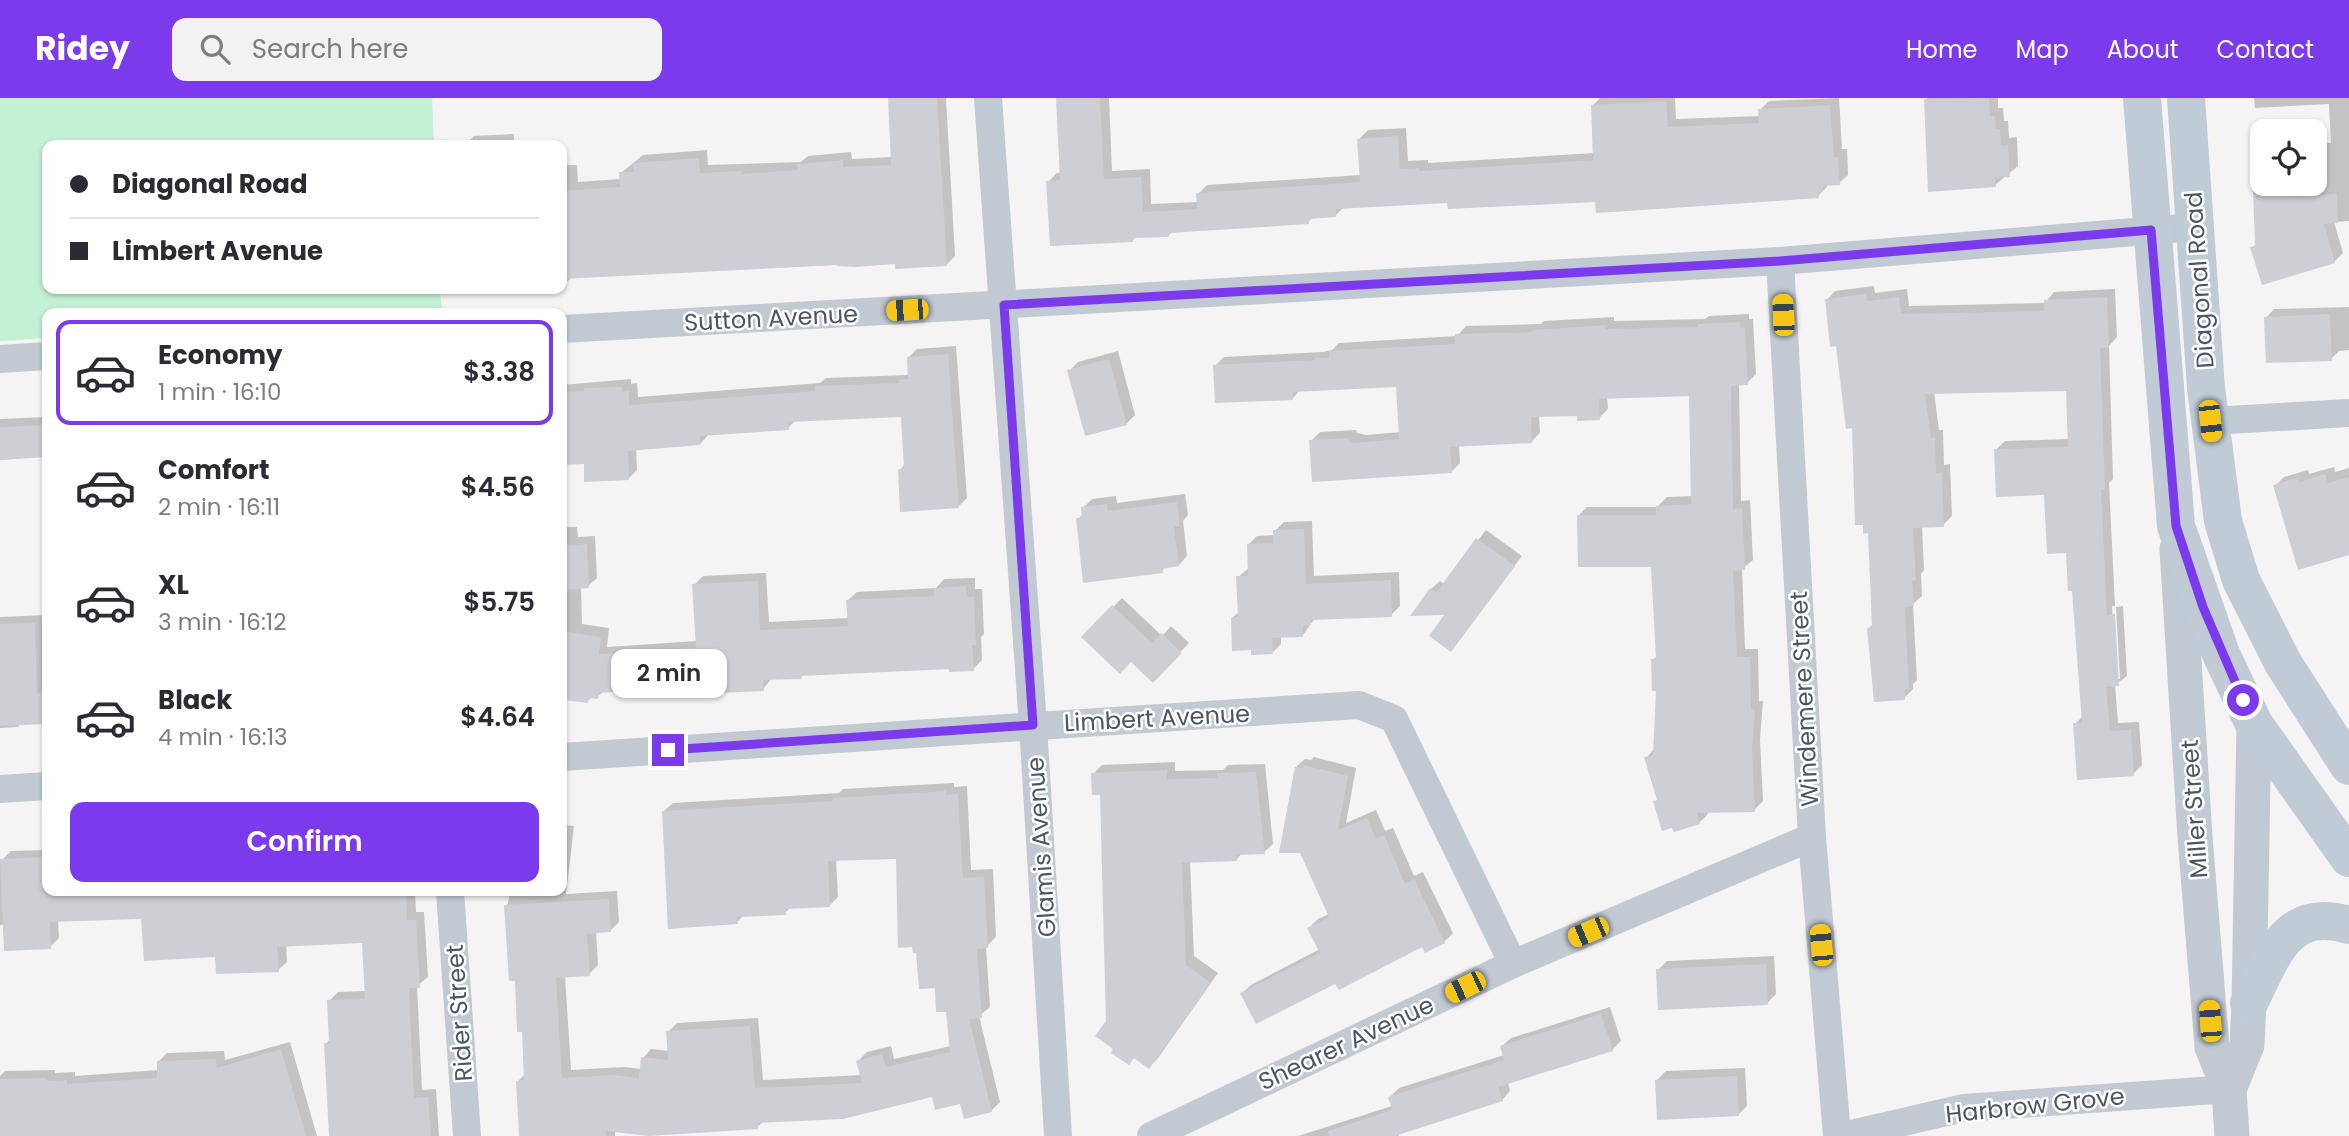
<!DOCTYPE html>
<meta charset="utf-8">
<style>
:root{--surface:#fff;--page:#f2f2f3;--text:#2b2b33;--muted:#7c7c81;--line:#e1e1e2;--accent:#7c3aed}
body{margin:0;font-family:Poppins,sans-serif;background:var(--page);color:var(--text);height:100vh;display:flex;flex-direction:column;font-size:26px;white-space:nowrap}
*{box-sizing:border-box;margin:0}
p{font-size:23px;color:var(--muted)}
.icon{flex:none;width:38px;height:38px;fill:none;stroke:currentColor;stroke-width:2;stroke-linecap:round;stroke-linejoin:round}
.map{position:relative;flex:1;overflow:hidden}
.details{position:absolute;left:42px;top:210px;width:525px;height:588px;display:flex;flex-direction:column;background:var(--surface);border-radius:14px;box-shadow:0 2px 5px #0004}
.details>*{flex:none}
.top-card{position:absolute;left:42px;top:42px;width:525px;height:154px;border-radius:14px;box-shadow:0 2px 5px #0004;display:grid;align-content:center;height:154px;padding:0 28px;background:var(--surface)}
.fabs{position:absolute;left:2250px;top:21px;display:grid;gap:14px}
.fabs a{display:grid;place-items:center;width:77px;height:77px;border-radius:14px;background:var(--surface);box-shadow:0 2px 5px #0004;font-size:35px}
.end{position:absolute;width:32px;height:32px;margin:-16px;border:9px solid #7c3aed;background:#fff;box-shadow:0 0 0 4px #fff}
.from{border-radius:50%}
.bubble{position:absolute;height:49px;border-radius:14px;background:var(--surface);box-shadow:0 2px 5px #0004;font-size:23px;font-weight:600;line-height:49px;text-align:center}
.car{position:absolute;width:21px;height:42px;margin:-21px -10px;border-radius:9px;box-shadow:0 0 5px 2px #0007;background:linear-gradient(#f5c518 24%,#345 0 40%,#f5c518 0 76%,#345 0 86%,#f5c518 0)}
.top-card b{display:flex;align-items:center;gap:24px;height:66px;font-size:26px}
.top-card b+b{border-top:2px solid var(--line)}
.top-card i{width:18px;height:18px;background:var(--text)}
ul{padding:12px 0 0;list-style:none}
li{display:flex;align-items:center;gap:21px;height:105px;margin:0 14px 10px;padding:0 14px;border:4px solid transparent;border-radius:14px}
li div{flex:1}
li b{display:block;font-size:26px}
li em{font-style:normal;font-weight:600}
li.selected{border-color:var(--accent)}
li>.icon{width:63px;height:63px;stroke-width:1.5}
.primary-button{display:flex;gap:14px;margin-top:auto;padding:14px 28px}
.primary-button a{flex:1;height:80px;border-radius:14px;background:var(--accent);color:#fff;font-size:28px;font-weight:600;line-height:80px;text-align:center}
header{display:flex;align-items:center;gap:42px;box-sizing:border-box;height:98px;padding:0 35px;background:var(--accent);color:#fff}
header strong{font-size:33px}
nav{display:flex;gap:38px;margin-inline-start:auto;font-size:24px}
.search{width:490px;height:63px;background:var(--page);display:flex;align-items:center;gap:18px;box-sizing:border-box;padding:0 24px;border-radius:14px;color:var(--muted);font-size:26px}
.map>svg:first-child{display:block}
.green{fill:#c3f1d5}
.shadow{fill:#0003}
.building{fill:#cdcfd5}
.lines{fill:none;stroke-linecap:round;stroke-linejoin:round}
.minor{stroke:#c1cad2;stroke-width:28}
.tertiary{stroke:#c1cad2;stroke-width:35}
.secondary{stroke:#c1cbd6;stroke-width:38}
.route{stroke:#7c3aed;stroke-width:9}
.labels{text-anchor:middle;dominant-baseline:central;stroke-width:5;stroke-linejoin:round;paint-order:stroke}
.street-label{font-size:24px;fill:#4a5661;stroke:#fff}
</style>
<header>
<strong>Ridey</strong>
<div class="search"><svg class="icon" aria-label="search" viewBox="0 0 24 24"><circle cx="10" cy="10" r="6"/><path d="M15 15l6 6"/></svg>Search here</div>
<nav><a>Home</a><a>Map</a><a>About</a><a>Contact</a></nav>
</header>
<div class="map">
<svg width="2349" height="1038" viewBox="0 0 2349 1038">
<rect width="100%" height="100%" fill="#f5f3f3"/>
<polygon class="green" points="0,0 432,0 434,47 47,47 47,191 440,191 442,215 47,215 47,240 0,243"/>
<g class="shadow">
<polygon points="889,0 946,0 955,158 946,167 897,164 572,179 568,183 562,183 562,67 577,67 578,84 621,81 621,75 643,57 707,52 708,67 801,64 808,58 851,54 852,61 892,59"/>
<polygon points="1058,0 1109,0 1112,73 1150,71 1151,106 1198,104 1198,96 1207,87 1361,77 1359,41 1368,32 1406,30 1408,63 1428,62 1428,65 1595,55 1593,7 1600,0 1675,0 1676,21 1761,18 1760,12 1769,3 1839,0 1842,51 1847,51 1848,77 1839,85 1827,86 1827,89 1818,98 1449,104 1344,109 1335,118 1313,119 1308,124 1173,133 1169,137 1137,138 1133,142 1048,84 1057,75 1061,75"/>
<polygon points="1928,0 1998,0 1998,10 2003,10 2004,23 2008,23 2009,40 2017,39 2018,68 1995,87 1926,1"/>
<polygon points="2254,0 2349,0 2349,123 2334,124 2343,155 2334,164 2252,150 2257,145 2253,57 2263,48 2263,86 2315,86 2315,45 2331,45 2329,6 2255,10"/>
<polygon points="514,36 514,47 466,47 474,38"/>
<polygon points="1874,188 1875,195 1907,191 1909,208 2045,205 2054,194 2115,191 2117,239 2109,248 2113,381 2109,385 2115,508 2112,508 2117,581 2120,581 2116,509 2123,508 2127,578 2115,587 2118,625 2139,624 2142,667 2133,676 2075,626 2083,618 2073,491 2068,453 2045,396 1996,352 2005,343 2070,341 2067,291 1934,294 1939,332 1943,332 1944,367 1950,366 1952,418 1943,427 1922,428 1924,472 1921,476 1922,498 1913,506 1917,582 1913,586 1913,591 1904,600 1869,530 1874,525 1870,434 1854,328 1827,202 1835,193"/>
<polygon points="2349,209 2349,252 2339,253 2331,261 2266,220 2274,211"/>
<polygon points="1749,216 1749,221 1753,221 1756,276 1747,285 1739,286 1741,403 1750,402 1753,462 1742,471 1745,551 1758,551 1759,603 1763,603 1760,641 1763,703 1754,712 1708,713 1708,716 1700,724 1655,704 1658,701 1646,660 1655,650 1658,591 1653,562 1657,558 1653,467 1578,418 1587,409 1657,409 1667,399 1693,398 1691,296 1607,299 1608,311 1599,320 1579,316 1539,317 1540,335 1531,344 1459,347 1460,365 1451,374 1311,343 1320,334 1356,332 1357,335 1366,337 1401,334 1398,288 1300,292 1293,300 1215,268 1224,259 1323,254 1332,252 1339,245 1457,238 1466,228 1541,226 1544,223 1614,219 1614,223 1705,221 1709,218"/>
<polygon points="956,248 967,400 958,409 900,372 905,366 903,317 796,322 788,330 709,336 700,346 636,350 637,372 628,381 585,365 562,366 562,287 631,281 631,286 637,285 638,299 820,285 826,280 907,277 909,274 909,259 917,251"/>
<polygon points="1118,253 1135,317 1126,326 1069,273 1078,264"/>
<polygon points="47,319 47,358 0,362 0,321"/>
<polygon points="2334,369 2335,374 2349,370 2349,455 2275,388 2284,379 2308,372 2309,376"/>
<polygon points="1185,396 1188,417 1183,423 1187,458 1179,467 1166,468 1162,473 1078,421 1084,415 1083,410 1092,401 1116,398 1117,405"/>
<polygon points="1312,423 1314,478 1399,474 1400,508 1391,517 1315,520 1303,537 1281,538 1281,546 1272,555 1232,520 1239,514 1238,479 1249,470 1248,447 1257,438 1275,437 1275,433 1284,424"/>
<polygon points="562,429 577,429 578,439 595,438 597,480 588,488 581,489 582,526 609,530 607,549 697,543 694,487 703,478 766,475 769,524 849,520 848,502 857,494 936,490 944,481 975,480 975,491 982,491 984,536 981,539 982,562 973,571 950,569 804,576 801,579 772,580 763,591 700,586 604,593 597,599 592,599 587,604 562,600"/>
<polygon points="1486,432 1522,458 1450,552 1448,515 1431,491 1440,483 1444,486"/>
<polygon points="1122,500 1162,538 1171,528 1189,545 1153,582 1131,562 1084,539"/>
<polygon points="47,517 47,625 21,625 18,629 0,630 0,519"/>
<polygon points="1314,659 1356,670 1346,725 1376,712 1385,733 1393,730 1414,778 1423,774 1453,835 1444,844 1423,847 1336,883 1242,895 1251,887 1320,851 1309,830 1318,821 1329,816 1296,669 1305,661 1311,662"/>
<polygon points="1175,664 1175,673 1223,672 1228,667 1265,666 1273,746 1264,754 1242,755 1236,762 1190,763 1194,858 1218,875 1158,960 1149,969 1135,959 1116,951 1108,924 1102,695 1093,676 1102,667"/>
<polygon points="954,685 954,689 967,688 971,772 993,771 996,839 986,849 990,909 979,918 1000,1004 991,1013 933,997 764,1023 757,1029 615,1032 615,1038 521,1038 518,983 526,975 523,932 506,808 508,805 510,793 562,793 562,727 574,728 566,796 617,793 619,824 610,833 596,833 598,867 589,876 565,878 571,972 624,969 641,971 643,960 651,951 670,953 668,934 677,925 758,920 763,982 862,977 858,963 867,954 891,948 894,961 951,948 948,912 917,853 898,759 836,761 838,799 829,808 791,809 785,815 744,817 737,824 664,713 673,705 839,695 843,691"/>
<polygon points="47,752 47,793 415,793 416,814 424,814 428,879 417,888 422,992 436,991 439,1038 330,1038 326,946 330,941 329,903 338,894 366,893 363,843 286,846 287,864 278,872 217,857 143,819 58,822 59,840 50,849 5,827 0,827 0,764 11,753"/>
<polygon points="1774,858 1776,896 1767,905 1658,872 1667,863"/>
<polygon points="1610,909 1621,943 1612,952 1508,984 1510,993 1502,1002 1398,1035 1399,1038 1298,1038 1392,1008 1390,999 1399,990 1504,957 1502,948 1511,940"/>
<polygon points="290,944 317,1038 0,1038 0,978 5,973 55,972 55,975 75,974 75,978 159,972 158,964 167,955 224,953 225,962"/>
<polygon points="1745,970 1747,1008 1738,1017 1657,982 1666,973"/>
</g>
<g class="building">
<polygon points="888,0 937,0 947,168 895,171 895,166 855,169 837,168 837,167 562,181 562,93 620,89 619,74 634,74 633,65 699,60 700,75 741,73 741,76 798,72 797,66 843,62 843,69 891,67"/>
<polygon points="1056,0 1100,0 1104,81 1141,79 1143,114 1197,111 1196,95 1360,84 1357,41 1398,38 1400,71 1419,70 1420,73 1593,62 1591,7 1666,3 1668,29 1759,25 1758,11 1830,7 1834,59 1838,59 1840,87 1823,88 1823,93 1818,94 1819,100 1613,114 1596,115 1595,104 1448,111 1447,105 1336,111 1336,119 1309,121 1309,126 1169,135 1169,139 1133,140 1133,144 1050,148 1046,83 1060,82"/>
<polygon points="1989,0 1990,18 1995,18 1996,31 2000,31 2001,48 2008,47 2010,79 1995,80 1996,89 1928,94 1924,1"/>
<polygon points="2253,93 2288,93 2288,99 2337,96 2338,125 2324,126 2335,165 2262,187 2250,149 2255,148"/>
<polygon points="1866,196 1867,203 1899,199 1901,216 2044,213 2044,202 2107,199 2109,250 2100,250 2105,391 2101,392 2107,517 2115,516 2119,588 2106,589 2110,633 2131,632 2134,678 2077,682 2073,625 2082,625 2072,493 2068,493 2066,455 2047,456 2044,397 1996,399 1994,351 2068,349 2066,293 1925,296 1931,340 1935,340 1936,375 1942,374 1944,429 1913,430 1916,482 1912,483 1914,508 1905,509 1909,592 1905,592 1905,602 1874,604 1867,530 1872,529 1868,435 1863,436 1863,427 1855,427 1852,330 1846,331 1836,248 1830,249 1825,201"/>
<polygon points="2330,216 2332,263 2266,265 2264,219"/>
<polygon points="1740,224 1740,230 1745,230 1748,287 1731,288 1733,411 1742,410 1745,472 1733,473 1737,559 1750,559 1751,611 1755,612 1752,651 1755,714 1697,715 1700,726 1674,734 1672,730 1662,733 1653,703 1657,702 1644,659 1653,657 1656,593 1652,593 1651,561 1656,561 1651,469 1578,469 1577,417 1656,417 1656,408 1691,406 1689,298 1599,301 1600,322 1577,323 1577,318 1531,319 1532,345 1450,349 1452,375 1312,384 1309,342 1348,340 1349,344 1356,345 1399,341 1396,289 1293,294 1293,302 1215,305 1213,267 1315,262 1315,260 1329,260 1329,253 1455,246 1455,236 1533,234 1533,232 1606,227 1606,231 1698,229 1698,226"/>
<polygon points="948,256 959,410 900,414 898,371 904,371 901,319 788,324 789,332 700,338 700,347 628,353 629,382 584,384 584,366 562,367 562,294 584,293 584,290 622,289 622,294 629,293 629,307 815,293 815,288 899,285 899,282 908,281 907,259"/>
<polygon points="1109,261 1127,327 1085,338 1067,272"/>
<polygon points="47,327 47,359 0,362 0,329"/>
<polygon points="2325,376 2328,385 2349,379 2349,457 2298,472 2273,387 2299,379 2300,384"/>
<polygon points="1177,404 1180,428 1174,429 1179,468 1162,471 1163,475 1083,485 1076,420 1082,420 1081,409 1107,406 1108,413"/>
<polygon points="1304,431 1306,486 1391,482 1392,519 1311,522 1311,527 1303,528 1303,539 1272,540 1273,556 1251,557 1251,552 1232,553 1231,520 1238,519 1236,478 1248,478 1247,446 1273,445 1273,432"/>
<polygon points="1476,440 1515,468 1451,554 1429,538 1444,517 1410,518 1430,490 1436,495"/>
<polygon points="587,446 589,490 562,492 562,448"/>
<polygon points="758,483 760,532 848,528 846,502 934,498 934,490 966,488 967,499 974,499 976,547 972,547 974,573 949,574 949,571 801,578 802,581 763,582 764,593 699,596 698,588 599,595 598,601 589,600 588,605 562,602 562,533 601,539 599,556 696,550 692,486"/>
<polygon points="1112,507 1152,545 1161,535 1182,555 1153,585 1131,564 1120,576 1081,539"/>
<polygon points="35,525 37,595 47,594 47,626 0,628 0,526"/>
<polygon points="1303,667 1348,678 1338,732 1367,720 1376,740 1384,737 1405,786 1414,781 1445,845 1425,855 1422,849 1339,892 1335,886 1256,926 1240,895 1320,855 1307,830 1329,819 1300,755 1279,755 1295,669 1303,670"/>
<polygon points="1167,672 1167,681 1217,680 1217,675 1256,674 1265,756 1236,757 1237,763 1182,765 1186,867 1211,885 1149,971 1134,960 1129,967 1111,955 1113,951 1095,938 1106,923 1100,697 1092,697 1091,675"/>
<polygon points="946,693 946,697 958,696 963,780 984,779 988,850 977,851 982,920 969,921 992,1014 964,1021 960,1006 935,1012 932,999 843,1021 758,1025 758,1031 649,1038 606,1033 606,1038 519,1038 516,983 524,982 522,934 517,934 515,883 509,883 504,807 609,801 611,834 587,836 590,878 556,880 562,980 614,977 639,980 641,959 668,962 666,933 750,928 755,990 862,985 856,963 882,956 886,969 950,954 946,914 936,914 935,890 919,891 916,855 913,855 912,849 898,850 896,761 828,763 830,809 786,811 786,817 737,819 738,826 668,831 662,713 833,703 833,700"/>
<polygon points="47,759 47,793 406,793 407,822 416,822 420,890 409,890 414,1000 428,999 431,1038 329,1038 324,945 329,945 327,902 365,901 362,845 277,849 279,874 216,876 215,859 144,863 141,821 50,824 51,851 4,853 0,761"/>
<polygon points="1766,866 1768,907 1658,912 1656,871"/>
<polygon points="1601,916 1613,953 1498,989 1503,1003 1395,1038 1329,1038 1328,1033 1392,1012 1388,999 1504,962 1500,948"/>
<polygon points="281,951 306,1038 0,1038 0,981 47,980 47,983 67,982 67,986 157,980 157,963 216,961 217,970"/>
<polygon points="1737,978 1739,1018 1657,1022 1655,982"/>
</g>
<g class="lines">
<g class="minor">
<polyline points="988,0 1033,627 1058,1038"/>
<polyline points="1780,163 1812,739 1837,1038"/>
<polyline points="562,231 1780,163 2195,129"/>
<polyline points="0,261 47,258"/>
<polyline points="2210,323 2349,315"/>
<polyline points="562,659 1359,607 1394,621 1513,866"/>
<polyline points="0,691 47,688"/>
<polyline points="450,793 467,1038"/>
<polyline points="1151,1038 1513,866 1812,739"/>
<polyline points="1843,1038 1964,1010 2229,991"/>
</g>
<g class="tertiary">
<polyline points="2177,451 2195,739 2212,949 2229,991 2232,1038"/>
<polyline points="2229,991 2247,947 2249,905 2254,626"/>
</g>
<g class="secondary">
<polyline points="2142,0 2176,428 2221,556 2254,626 2349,760"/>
<polyline points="2186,0 2206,290 2223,423 2241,482 2283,565 2349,668"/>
<path d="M 2249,905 C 2272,859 2286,808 2349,827"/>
</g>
</g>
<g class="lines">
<polyline class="route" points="668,652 1033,627 1004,207 1780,163 2151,132 2176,428 2203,509 2243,602"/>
</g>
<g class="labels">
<g class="street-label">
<text transform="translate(2199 182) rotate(-94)">Diagonal Road</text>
<text transform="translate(771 220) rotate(-3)">Sutton Avenue</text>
<text transform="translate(1804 601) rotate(-93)">Windemere Street</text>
<text transform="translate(1157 620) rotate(-3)">Limbert Avenue</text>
<text transform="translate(2194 711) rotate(-94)">Miller Street</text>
<text transform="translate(1041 749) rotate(-94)">Glamis Avenue</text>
<text transform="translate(459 915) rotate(-94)">Rider Street</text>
<text transform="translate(1346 945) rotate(-25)">Shearer Avenue</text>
<text transform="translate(2035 1007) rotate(-6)">Harbrow Grove</text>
</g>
</g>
</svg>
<div class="fabs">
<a><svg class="icon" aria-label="locate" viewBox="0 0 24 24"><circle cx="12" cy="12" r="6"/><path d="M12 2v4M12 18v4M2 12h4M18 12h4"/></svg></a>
</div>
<i class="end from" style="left:2243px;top:602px"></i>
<i class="end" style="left:668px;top:652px"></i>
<div class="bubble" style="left:611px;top:551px;width:116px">2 min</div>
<i class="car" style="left:907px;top:212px;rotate:267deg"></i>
<i class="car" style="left:1783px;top:217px;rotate:357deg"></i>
<i class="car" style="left:2210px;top:323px;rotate:174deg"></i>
<i class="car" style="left:1588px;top:834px;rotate:247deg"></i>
<i class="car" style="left:1821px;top:847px;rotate:355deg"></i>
<i class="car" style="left:1465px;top:889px;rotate:244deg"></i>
<i class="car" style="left:2210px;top:923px;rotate:356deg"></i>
<div class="top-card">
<b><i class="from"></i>Diagonal Road</b>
<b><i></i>Limbert Avenue</b>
</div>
<section class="details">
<ul>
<li class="selected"><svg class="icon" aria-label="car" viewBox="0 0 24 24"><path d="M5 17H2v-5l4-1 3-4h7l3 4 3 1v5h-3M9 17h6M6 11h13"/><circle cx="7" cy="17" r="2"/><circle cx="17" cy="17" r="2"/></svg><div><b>Economy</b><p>1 min · 16:10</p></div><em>$3.38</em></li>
<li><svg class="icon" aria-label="car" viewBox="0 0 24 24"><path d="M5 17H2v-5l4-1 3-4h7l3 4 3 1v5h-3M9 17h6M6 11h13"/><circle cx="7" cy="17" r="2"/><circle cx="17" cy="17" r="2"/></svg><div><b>Comfort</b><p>2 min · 16:11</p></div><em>$4.56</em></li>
<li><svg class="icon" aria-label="car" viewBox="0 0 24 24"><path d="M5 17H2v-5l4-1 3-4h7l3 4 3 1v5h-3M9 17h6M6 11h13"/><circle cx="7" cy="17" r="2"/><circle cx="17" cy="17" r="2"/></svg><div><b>XL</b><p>3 min · 16:12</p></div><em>$5.75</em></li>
<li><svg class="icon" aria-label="car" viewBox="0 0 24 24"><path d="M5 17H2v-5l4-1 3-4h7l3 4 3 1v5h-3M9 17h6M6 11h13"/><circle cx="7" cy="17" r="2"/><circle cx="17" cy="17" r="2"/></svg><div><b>Black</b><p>4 min · 16:13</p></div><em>$4.64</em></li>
</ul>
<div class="primary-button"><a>Confirm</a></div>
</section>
</div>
